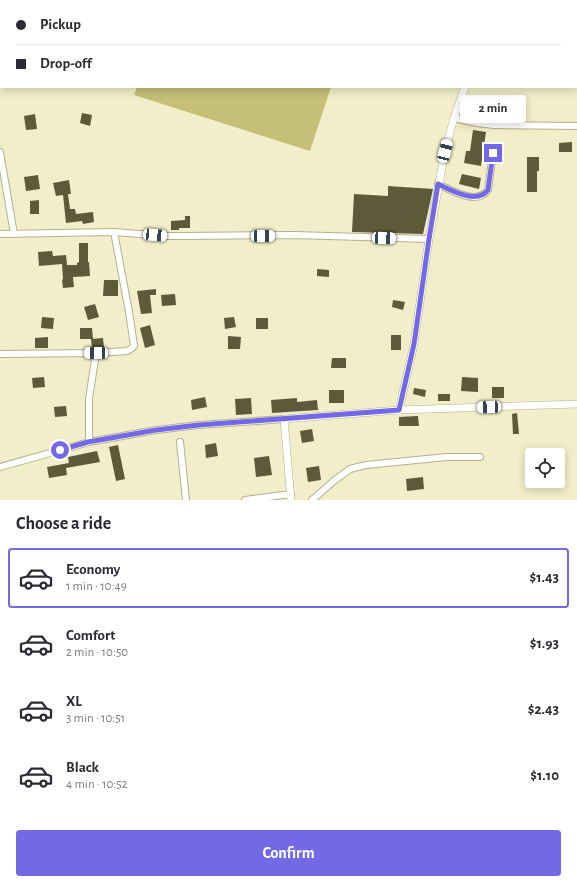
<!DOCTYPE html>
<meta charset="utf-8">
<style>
:root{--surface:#fff;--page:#f2f2f3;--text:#2b2b33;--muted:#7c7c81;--line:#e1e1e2;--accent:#7469e4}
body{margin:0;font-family:"Alegreya Sans",sans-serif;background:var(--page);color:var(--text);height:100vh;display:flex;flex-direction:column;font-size:15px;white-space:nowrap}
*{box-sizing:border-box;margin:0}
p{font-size:13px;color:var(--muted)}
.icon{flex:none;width:22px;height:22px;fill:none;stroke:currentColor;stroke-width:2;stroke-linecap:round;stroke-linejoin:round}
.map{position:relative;height:500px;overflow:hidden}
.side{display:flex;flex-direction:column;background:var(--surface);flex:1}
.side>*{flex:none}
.hud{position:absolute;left:0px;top:0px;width:577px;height:88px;box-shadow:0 2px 10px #0003;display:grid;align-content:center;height:88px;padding:0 16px;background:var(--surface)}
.fabs{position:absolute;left:525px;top:448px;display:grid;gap:8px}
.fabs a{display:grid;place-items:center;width:40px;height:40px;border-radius:4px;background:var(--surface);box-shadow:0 2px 10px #0003;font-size:20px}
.end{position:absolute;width:18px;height:18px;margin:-9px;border:5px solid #7469e4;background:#fff;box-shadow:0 0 0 2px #fff}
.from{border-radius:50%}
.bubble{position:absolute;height:28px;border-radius:4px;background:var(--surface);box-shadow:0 2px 10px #0003;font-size:13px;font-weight:700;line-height:28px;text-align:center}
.car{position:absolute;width:12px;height:24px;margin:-12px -6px;border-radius:5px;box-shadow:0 0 3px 1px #0007;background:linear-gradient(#fff 24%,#345 0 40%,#fff 0 76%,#345 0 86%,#fff 0)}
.hud b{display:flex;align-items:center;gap:14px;height:38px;font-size:15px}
.hud b+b{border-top:1px solid var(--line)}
.hud i{width:10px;height:10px;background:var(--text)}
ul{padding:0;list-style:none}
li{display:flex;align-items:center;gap:12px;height:60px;margin:0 8px 6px;padding:0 8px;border:2px solid transparent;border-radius:4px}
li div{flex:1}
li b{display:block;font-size:15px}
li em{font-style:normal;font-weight:700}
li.selected{border-color:var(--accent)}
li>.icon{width:36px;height:36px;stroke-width:1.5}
h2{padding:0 16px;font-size:18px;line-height:48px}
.primary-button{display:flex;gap:8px;margin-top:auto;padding:8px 16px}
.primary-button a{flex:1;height:46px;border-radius:4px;background:var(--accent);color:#fff;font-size:16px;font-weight:700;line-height:46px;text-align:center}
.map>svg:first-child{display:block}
.green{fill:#c6bf77}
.building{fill:#5d5a39}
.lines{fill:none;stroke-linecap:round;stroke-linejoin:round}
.minor-casing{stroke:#b4b18e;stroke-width:8}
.tertiary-casing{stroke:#b4b18e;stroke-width:8}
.minor{stroke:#fff;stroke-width:6}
.tertiary{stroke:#fff;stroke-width:7}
.route{stroke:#7469e4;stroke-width:5}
</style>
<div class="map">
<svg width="577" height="500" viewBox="0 0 577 500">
<rect width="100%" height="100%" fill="#f1eec9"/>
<g class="green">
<rect x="164" y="0" width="195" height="1"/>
<polygon points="137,87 331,87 310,151 134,95"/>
</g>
<g class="building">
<polygon points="474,96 482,99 479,108 471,106"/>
<rect x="508" y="102" width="15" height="15"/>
<polygon points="82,113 92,115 90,126 80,123"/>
<polygon points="35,114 37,129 26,130 24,116"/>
<polygon points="473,130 486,132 481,166 464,163 466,151 470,151"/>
<polygon points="572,142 572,152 559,152 559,143"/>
<polygon points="527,157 539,157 539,171 537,171 537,192 527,192"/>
<polygon points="462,174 481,178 479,189 459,184"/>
<polygon points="38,175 40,189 26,191 24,177"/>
<polygon points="69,180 71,194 68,194 70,209 75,209 76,214 93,212 94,222 83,224 82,221 66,223 63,195 56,196 53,183"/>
<polygon points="388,186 433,189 423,234 352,232 354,194 388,196"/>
<polygon points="39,200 39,214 30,214 30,201"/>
<polygon points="185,216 190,216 190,228 179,228 179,230 171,230 171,221 185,220"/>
<polygon points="79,243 88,243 88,262 89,262 90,276 73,277 74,287 63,288 62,280 63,279 62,264 39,266 38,252 52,251 53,256 66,255 67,265 77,265 77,263 79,262"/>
<polygon points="317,269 329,270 329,277 317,276"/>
<polygon points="104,280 118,280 118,296 103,296"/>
<polygon points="156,289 156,295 150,295 152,313 141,314 137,291"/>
<polygon points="175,294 176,305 162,306 161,295"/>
<polygon points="393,300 405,302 403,310 392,307"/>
<polygon points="95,304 99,317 88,320 84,307"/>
<polygon points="42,317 54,318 53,329 41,328"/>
<polygon points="234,317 236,327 225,329 224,318"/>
<rect x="256" y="318" width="12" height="11"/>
<polygon points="150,325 155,345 145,348 140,328"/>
<polygon points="80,328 92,328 93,339 80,339"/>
<rect x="391" y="335" width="10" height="15"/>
<polygon points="228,336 241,337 240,349 228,349"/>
<polygon points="48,337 48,348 35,348 35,338"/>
<polygon points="103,338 104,348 92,348 91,339"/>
<polygon points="332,358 346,358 346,368 331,368"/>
<polygon points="44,377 45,387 33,388 32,378"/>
<polygon points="462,377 478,378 478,392 461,391"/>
<rect x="492" y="387" width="12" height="11"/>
<polygon points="414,388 426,390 425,397 413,394"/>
<rect x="329" y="390" width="15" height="13"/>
<rect x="438" y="394" width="12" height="7"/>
<polygon points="205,397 207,407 192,410 191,400"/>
<polygon points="251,398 252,414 236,415 235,399"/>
<polygon points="297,398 297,402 317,400 318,410 272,413 271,400"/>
<polygon points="66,406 67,416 55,417 54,407"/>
<polygon points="517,413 519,434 513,434 512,414"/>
<polygon points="418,416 419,426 399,426 399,417"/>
<polygon points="312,429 314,441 302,443 300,431"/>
<polygon points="216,443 218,456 206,458 205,445"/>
<polygon points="118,445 125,479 116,481 109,447"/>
<polygon points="97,451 100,462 66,468 67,475 49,478 47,467 69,463 68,457"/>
<polygon points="269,456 272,475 256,477 254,458"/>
<polygon points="319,466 321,480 308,482 306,468"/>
<polygon points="423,477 424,489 407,491 406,479"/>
</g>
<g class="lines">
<defs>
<g id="minor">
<polyline points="454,118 477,123 494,125 577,126"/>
<polyline points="0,152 14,234"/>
<path d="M 438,184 C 451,190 477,206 488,190 L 493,153"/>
<polyline points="0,234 114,232 164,236 184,236 294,235 429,239"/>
<polyline points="96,353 127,351 132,348 134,346 129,312 114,232"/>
<polyline points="0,354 96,353 89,399 89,442"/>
<polyline points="180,442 186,500"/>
<polyline points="0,467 89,442 156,430 199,425 284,419"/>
<polyline points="245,500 291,494"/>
<polyline points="312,500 335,480 350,469 366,465 447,457 480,457"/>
</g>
<g id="tertiary">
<polyline points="491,1 492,0"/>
<polyline points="399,410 414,344 429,239 445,151 454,118 465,87"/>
<polyline points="291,500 284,419 399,410 577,404"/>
</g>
</defs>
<use href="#minor" class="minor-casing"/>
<use href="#tertiary" class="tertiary-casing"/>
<use href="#minor" class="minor"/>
<use href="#tertiary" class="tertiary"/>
</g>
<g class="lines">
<path class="route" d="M 60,450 L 88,442 L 156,430 L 199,425 L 399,410 L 414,344 L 429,239 L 438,184 C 451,190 477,205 488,190 L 493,153"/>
</g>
</svg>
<div class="fabs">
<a><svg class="icon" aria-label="locate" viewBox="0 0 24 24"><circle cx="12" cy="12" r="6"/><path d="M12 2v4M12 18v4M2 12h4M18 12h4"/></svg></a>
</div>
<i class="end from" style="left:60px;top:450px"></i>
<i class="end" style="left:493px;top:153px"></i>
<div class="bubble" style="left:460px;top:95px;width:66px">2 min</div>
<i class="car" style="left:445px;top:151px;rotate:14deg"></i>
<i class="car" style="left:155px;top:235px;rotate:95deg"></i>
<i class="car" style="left:263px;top:236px;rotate:89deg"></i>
<i class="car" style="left:384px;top:238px;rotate:92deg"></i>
<i class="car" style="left:96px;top:353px;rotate:270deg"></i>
<i class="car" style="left:489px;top:407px;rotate:268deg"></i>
<div class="hud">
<b><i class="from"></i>Pickup</b>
<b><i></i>Drop-off</b>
</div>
</div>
<section class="side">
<h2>Choose a ride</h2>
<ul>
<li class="selected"><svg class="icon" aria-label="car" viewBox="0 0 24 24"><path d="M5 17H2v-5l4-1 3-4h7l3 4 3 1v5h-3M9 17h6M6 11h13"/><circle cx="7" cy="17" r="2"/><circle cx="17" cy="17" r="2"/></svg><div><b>Economy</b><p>1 min · 10:49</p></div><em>$1.43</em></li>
<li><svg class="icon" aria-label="car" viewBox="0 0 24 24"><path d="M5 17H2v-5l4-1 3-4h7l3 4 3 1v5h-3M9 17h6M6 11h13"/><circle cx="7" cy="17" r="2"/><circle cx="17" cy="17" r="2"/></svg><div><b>Comfort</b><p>2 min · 10:50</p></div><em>$1.93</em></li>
<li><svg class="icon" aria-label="car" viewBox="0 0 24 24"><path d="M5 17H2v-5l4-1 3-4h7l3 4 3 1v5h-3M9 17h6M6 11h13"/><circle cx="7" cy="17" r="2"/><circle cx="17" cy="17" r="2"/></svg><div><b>XL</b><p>3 min · 10:51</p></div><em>$2.43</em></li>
<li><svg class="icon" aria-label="car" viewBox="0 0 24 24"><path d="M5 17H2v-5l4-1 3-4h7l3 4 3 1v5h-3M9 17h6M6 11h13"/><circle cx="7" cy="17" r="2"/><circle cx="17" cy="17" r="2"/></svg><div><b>Black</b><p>4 min · 10:52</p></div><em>$1.10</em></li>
</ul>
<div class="primary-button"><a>Confirm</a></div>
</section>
